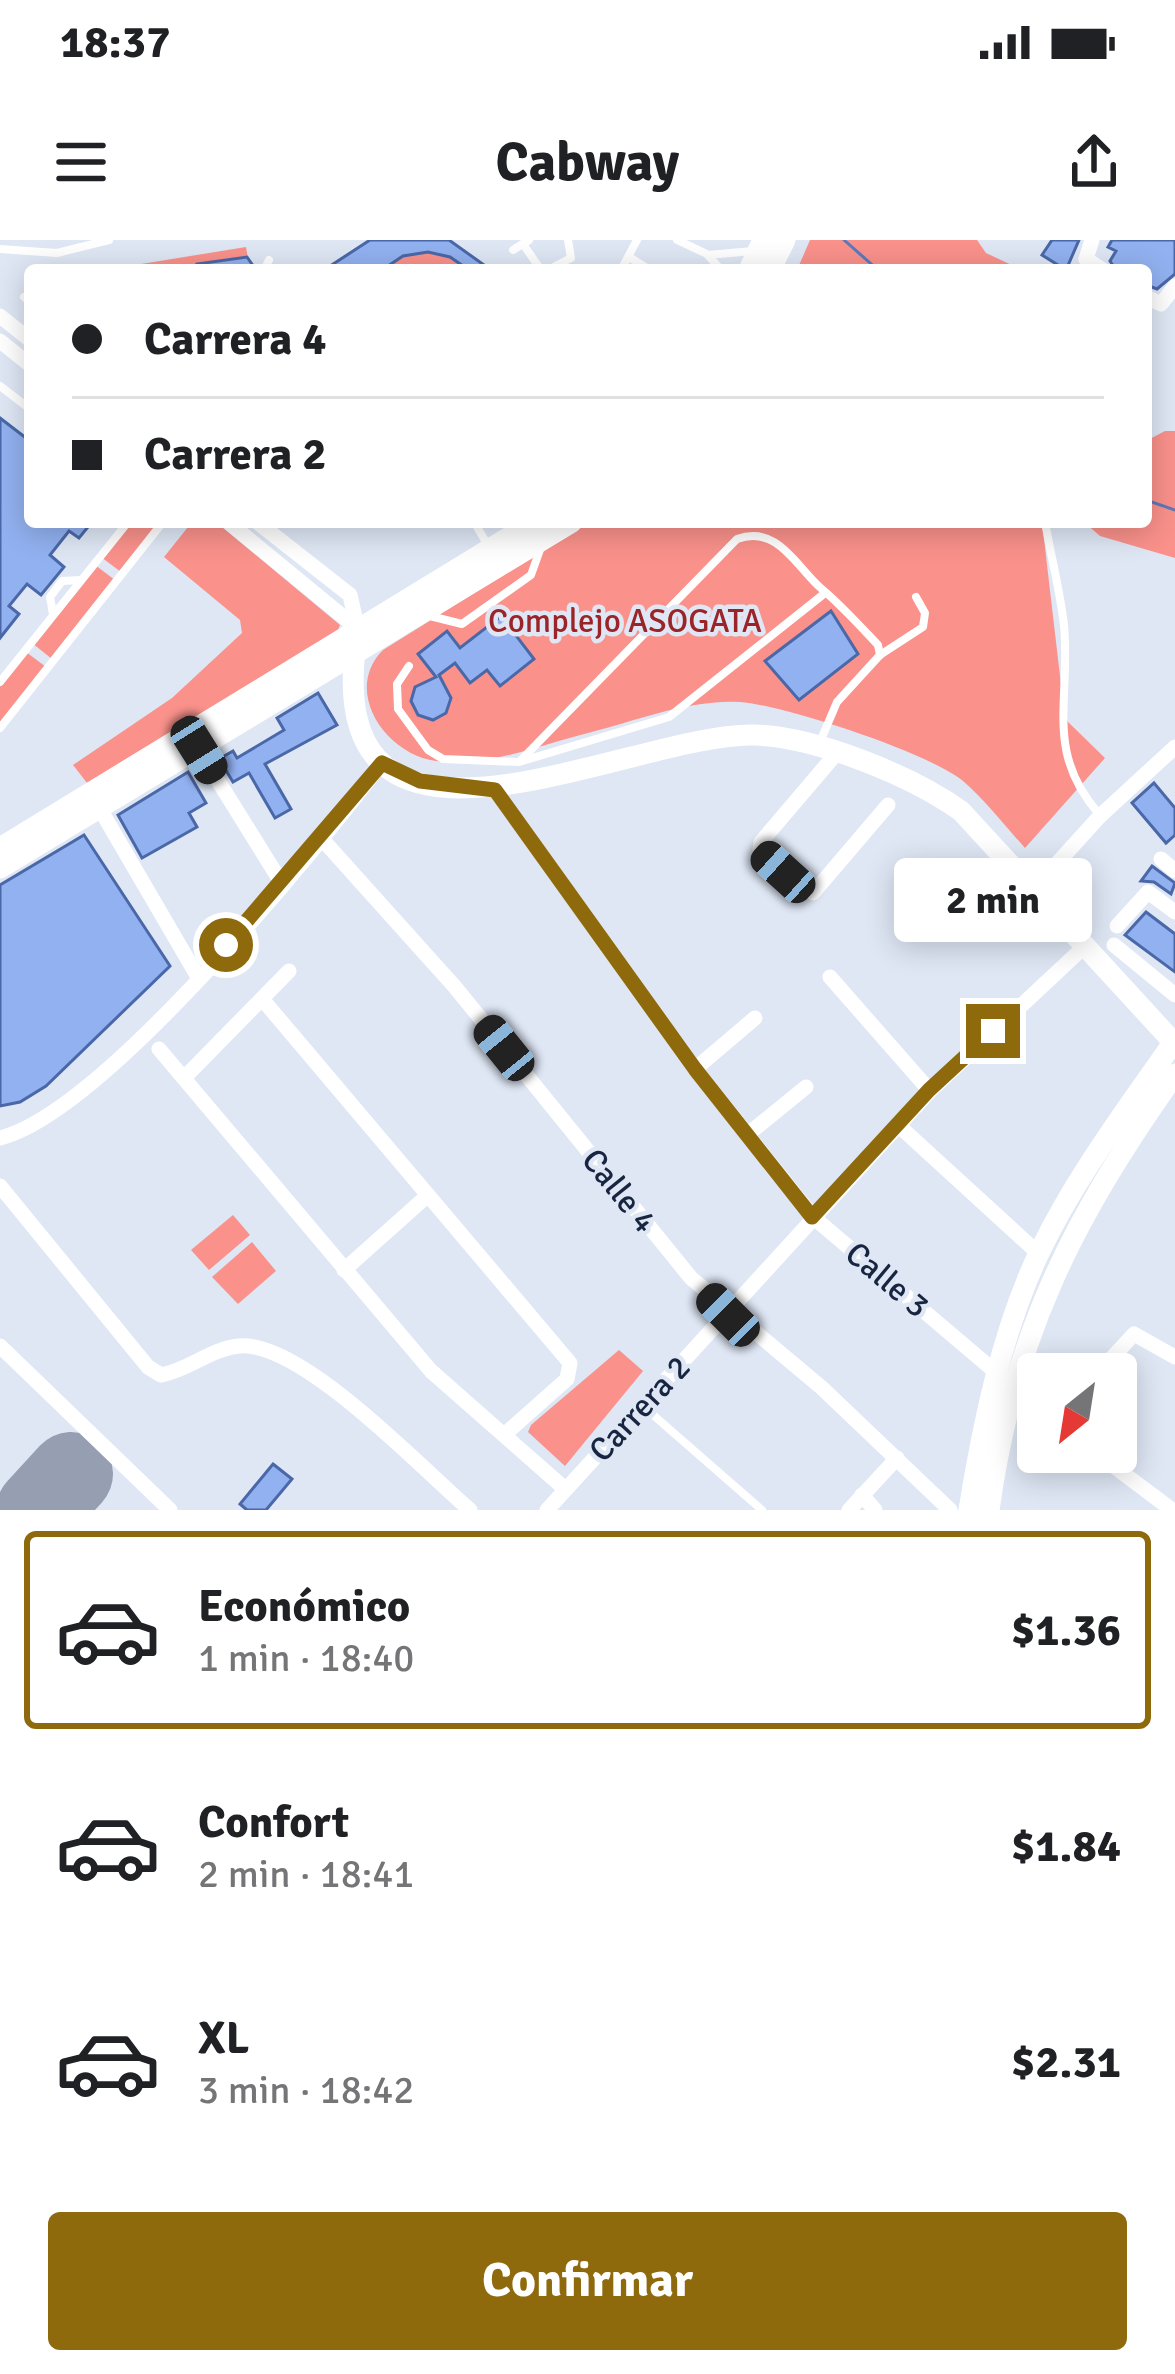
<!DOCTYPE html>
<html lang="es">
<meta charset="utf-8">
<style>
:root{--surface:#fff;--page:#f6f6f6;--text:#202124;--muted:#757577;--line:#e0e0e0;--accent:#8e6a0d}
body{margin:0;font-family:Signika,sans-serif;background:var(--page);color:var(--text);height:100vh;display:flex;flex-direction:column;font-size:45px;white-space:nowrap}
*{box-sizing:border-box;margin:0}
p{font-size:39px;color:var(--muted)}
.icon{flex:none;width:66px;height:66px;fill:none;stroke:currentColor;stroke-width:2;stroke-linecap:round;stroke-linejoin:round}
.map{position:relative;height:1270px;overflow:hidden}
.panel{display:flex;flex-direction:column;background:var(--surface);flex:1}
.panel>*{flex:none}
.hud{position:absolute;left:24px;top:24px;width:1128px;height:264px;border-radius:12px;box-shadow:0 6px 30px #0003;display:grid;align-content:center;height:264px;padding:0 48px;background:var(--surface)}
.needle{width:78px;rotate:210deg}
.fabs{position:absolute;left:1017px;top:1113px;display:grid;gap:24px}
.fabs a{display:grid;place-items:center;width:120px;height:120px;border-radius:12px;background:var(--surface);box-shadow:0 6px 30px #0003;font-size:60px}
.end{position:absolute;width:54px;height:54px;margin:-27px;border:15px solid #8e6a0d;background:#fff;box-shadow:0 0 0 6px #fff}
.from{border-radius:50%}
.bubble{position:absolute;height:84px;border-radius:12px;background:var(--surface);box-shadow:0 6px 30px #0003;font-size:39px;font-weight:700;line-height:84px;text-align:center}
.car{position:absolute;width:36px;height:72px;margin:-36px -18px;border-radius:15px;box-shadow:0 0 9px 3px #0007;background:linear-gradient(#222 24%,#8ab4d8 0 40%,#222 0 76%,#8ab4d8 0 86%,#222 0)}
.hud b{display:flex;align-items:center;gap:42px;height:114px;font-size:45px}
.hud b+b{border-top:3px solid var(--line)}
.hud i{width:30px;height:30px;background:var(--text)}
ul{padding:21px 0 0;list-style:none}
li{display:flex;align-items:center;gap:36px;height:198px;margin:0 24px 18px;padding:0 24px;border:6px solid transparent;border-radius:12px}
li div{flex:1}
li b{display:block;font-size:45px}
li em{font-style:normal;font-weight:700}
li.selected{border-color:var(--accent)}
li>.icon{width:108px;height:108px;stroke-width:1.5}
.primary-button{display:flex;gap:24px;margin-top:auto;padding:24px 48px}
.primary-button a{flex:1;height:138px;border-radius:12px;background:var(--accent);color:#fff;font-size:48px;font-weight:700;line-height:138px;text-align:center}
.status{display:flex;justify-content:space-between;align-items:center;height:84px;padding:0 60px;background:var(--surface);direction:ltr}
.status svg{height:33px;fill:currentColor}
header{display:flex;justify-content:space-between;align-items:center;height:156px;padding:0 48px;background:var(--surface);font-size:54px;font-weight:700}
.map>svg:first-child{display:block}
.green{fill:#fa918b;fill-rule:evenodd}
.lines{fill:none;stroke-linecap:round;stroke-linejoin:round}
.stream{stroke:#5a7abd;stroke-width:3}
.runway{stroke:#969fb2;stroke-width:84}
.building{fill:#92b1f0;stroke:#4a68a8;stroke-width:3}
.lane{stroke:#fff;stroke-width:8}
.street{stroke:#fff;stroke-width:15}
.secondary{stroke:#fff;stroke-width:21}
.route{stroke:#8e6a0d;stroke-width:15}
.labels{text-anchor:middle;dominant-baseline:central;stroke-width:9;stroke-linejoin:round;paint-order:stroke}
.park-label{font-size:33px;fill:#9b2429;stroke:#dfe7f5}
.street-label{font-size:33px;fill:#182540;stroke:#dfe7f5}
</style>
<div class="status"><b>18:37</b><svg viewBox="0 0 49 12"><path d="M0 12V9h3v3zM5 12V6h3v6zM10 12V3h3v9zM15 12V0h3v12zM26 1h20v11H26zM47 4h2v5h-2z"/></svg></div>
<header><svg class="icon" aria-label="menu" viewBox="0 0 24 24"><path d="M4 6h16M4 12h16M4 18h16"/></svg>Cabway<svg class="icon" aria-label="share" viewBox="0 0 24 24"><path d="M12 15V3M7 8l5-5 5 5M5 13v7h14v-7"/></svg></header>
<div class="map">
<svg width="1175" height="1270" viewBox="0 0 1175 1270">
<rect width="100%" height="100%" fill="#dfe7f5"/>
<g class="green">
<polygon points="371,0 449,0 490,30 325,30"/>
<polygon points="810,0 977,0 986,13 1022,30 797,30"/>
<polygon points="246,7 250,30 104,30"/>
<polygon points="1165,191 1175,191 1175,318 1100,296 1084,282 1146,282 1146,201"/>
<polygon points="129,282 160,282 121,332 101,317"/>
<polygon points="192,282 216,282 340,385 336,395 91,548 73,525 172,458 242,393 240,380 164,317"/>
<path d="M 588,282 L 1042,282 L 1065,479 L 1105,518 L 1025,608 C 1005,586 985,560 963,541 C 929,513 784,465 740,462 C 690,459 635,481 588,493 C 540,505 485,528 436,521 C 386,515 342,451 383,410 ZM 501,377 L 534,419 L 500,446 L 487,430 L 470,442 L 455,423 L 437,437 L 447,392 L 460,408 ZM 429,440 L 444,445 L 451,458 L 446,473 L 433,480 L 418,475 L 411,461 L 415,447 Z"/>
<polygon points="95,325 115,340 52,419 32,403"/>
<polygon points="26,412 46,427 0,485 0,444"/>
<polygon points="233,975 250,995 209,1030 191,1010"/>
<polygon points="252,1002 276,1031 238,1064 212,1037"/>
<polygon points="619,1110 643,1131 565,1226 528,1192 531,1185"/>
</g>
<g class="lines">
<g class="stream">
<polyline points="844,0 878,30"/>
<polyline points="1146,260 1175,270"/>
</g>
<polyline class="runway" points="38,1270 71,1234"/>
</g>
<g class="building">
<polygon points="370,0 449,0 491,30 469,30 450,17 428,12 403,16 382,30 324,30"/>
<polygon points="1052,0 1079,0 1066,30 1042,15"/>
<polygon points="1112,0 1175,0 1175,34 1157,49 1146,45 1146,30 1116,30 1110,21 1116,11 1108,7"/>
<polygon points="247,17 256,30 198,30 197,24"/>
<polygon points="0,178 30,201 30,282 92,282 79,298 69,291 50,315 64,327 41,355 27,344 9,366 19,374 0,398"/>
<polygon points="831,371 858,414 799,460 765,421"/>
<polygon points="501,376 534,419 500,446 487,430 470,443 455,423 439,435 451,458 446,473 433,480 418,475 411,461 415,447 436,437 418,414 447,391 460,408"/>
<polygon points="318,453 337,485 265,524 291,569 275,578 249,533 233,542 219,519 233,511 237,518 284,490 277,478"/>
<polygon points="188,532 206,563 189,573 197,587 142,618 118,575"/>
<polygon points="1154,543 1175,568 1175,595 1166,603 1132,563"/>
<polygon points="84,595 170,726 46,846 20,862 0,866 0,645"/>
<polygon points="1152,626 1175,643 1171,654 1154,642 1141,641"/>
<polygon points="1146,672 1175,694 1175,732 1125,695"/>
<polygon points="273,1224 292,1239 266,1270 247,1270 240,1264"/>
</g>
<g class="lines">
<g class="lane">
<polyline points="677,0 707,14 721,30"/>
<polyline points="523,4 541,30"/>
<polyline points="0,9 57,13 109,0"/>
<polyline points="513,10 529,0"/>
<polyline points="708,15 753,11"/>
<polyline points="629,17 650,30"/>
<polyline points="264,30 269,20"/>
<polyline points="548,30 571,18 568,0"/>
<polyline points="621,30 637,0"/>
<polyline points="24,57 30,62"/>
<polyline points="0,146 30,169"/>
<polyline points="474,282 489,307"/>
<path d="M 1045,282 C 1051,316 1060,351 1064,385 C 1071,461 1044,511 1099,574"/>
<polyline points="53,374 50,357 62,341 80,340"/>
<polyline points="426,375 462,384 531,335 541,307"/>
<polyline points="409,426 397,444 398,469 428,510 443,519 519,522 669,477 825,353"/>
<polyline points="0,442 128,282"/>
<polyline points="0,488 163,282"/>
<polyline points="820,502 837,462 880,415 923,387 925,373 916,357"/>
<path d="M 520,521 L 737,299 C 779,284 797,329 823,350 C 842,366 860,386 878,405 L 880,415"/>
<polyline points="644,1167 762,1270"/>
</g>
<g class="street">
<polyline points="1092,0 1086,19 1103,30"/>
<polyline points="1146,57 1161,64 1175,46"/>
<polyline points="0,76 30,100"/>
<polyline points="0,101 30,125"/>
<polyline points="228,282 358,389"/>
<polyline points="257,282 350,355 357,386"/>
<polyline points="199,510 281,642"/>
<polyline points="835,515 761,602 760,610 813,653 888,565"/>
<polyline points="495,550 695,829 813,977 1038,1168"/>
<polyline points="100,569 198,737"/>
<polyline points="322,599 455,747 691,1038 822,1148 950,1270"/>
<polyline points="1161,619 1175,631"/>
<polyline points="1031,652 1100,576 1175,507"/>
<polyline points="1117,686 1148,652 1175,672"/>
<polyline points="1114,705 1175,755"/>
<polyline points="830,737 930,851"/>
<polyline points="263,760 570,1123 567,1139 504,1195"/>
<polyline points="159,809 431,1131 564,1248"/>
<polyline points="695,829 755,778"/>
<polyline points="184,838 289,731"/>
<polyline points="898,885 1039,1014"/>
<polyline points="747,895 806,847"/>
<path d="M 0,898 C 103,872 312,614 382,523"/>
<path d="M 0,946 L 148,1127 L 161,1135 C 189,1130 210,1109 239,1106 C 301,1100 422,1229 470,1270"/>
<polyline points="344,1030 427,956"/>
<polyline points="0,1106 170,1270"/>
<polyline points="1097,1134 1134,1094 1175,1117"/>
<polyline points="1095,1212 1172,1270"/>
<polyline points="862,1255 875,1270"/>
<polyline points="547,1270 930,851 1084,707"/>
<polyline points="849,1270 897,1218"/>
</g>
<g class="secondary">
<polyline points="749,30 763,0"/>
<polyline points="770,30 785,0"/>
<path d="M 358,389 C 310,671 631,491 755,495 C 817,497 912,536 961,571 L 1175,804"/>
<polyline points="0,608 534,282"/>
<polyline points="0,628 572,282"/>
<path d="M 969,1270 C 983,1184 1002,1090 1040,1011 C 1076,936 1128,868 1175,800"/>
<path d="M 989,1270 C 1013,1094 1074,977 1175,834"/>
</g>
</g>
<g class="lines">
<polyline class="route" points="226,705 382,523 420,541 495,550 695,829 812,977 929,850 993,791"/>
</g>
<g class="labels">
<g class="park-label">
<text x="625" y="381">Complejo ASOGATA</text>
</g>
<g class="street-label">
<text transform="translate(619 951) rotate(51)">Calle 4</text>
<text transform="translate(887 1040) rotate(40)">Calle 3</text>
<text transform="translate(640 1169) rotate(-47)">Carrera 2</text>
</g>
</g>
</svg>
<div class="fabs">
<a><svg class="needle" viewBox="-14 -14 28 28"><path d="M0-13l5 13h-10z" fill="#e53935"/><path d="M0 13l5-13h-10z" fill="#757577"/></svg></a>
</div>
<i class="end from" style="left:226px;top:705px"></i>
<i class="end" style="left:993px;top:791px"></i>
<div class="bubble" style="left:894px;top:618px;width:198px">2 min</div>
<i class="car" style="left:199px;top:510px;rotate:148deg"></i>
<i class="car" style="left:783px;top:632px;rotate:312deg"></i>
<i class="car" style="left:504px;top:808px;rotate:321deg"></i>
<i class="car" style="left:728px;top:1075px;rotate:315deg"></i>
<div class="hud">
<b><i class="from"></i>Carrera 4</b>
<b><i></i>Carrera 2</b>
</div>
</div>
<section class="panel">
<ul>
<li class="selected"><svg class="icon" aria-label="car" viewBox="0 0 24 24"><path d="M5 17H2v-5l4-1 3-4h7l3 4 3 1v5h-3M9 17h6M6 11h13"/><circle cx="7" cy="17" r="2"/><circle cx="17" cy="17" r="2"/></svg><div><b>Económico</b><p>1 min · 18:40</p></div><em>$1.36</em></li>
<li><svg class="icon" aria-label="car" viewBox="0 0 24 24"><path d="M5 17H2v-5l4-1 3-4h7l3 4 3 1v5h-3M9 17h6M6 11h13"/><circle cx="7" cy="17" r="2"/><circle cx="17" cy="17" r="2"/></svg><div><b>Confort</b><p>2 min · 18:41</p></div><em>$1.84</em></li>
<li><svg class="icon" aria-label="car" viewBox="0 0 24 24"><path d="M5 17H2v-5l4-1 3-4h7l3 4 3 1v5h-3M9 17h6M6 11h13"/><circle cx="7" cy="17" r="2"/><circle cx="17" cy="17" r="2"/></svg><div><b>XL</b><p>3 min · 18:42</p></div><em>$2.31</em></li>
</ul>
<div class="primary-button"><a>Confirmar</a></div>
</section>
